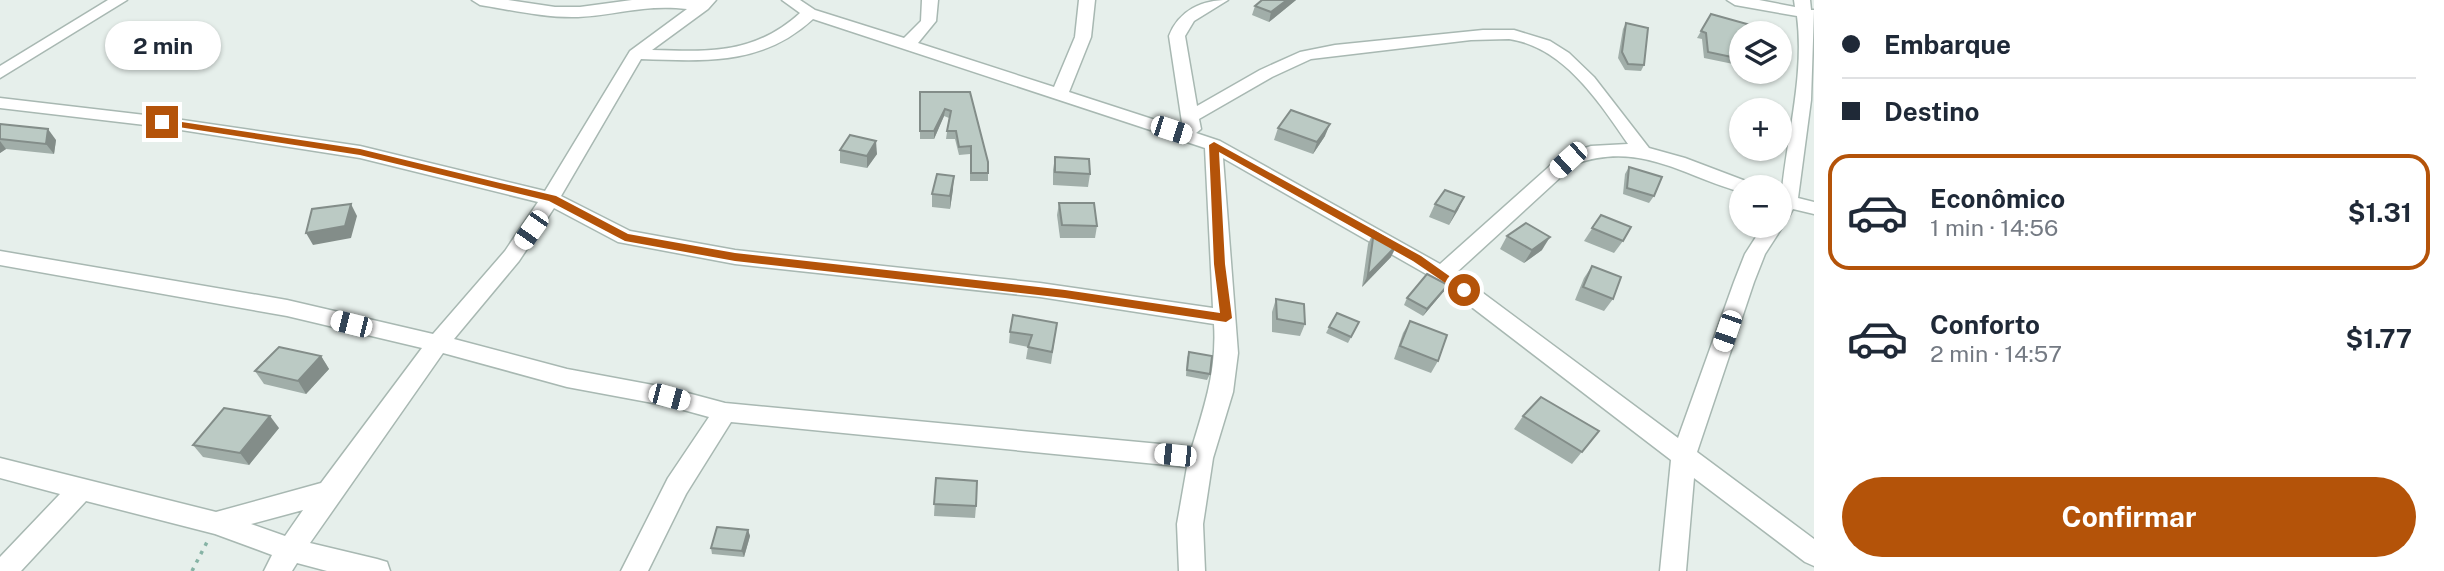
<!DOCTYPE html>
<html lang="pt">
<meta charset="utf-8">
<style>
:root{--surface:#fff;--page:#f6f6f7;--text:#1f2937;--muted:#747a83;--line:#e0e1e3;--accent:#b45309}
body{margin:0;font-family:"Public Sans",sans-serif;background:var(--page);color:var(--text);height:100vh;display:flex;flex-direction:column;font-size:26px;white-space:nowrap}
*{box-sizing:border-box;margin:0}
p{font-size:23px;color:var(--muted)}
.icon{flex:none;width:38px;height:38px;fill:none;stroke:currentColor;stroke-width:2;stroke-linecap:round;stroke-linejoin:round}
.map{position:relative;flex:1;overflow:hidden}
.details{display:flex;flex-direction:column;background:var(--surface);width:630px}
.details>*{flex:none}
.top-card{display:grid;align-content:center;height:154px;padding:0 28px;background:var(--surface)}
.controls{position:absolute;left:1729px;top:21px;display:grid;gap:14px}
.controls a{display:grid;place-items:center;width:63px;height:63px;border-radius:50%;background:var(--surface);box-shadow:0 2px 5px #0004;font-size:35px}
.end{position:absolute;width:32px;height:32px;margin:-16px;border:9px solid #b45309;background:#fff;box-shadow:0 0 0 4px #fff}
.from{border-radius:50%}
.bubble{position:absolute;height:49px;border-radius:24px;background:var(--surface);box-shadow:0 2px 5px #0004;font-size:23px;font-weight:700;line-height:49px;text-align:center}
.car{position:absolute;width:21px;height:42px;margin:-21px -10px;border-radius:9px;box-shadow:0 0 5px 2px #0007;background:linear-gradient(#fff 24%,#345 0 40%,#fff 0 76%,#345 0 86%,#fff 0)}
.top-card b{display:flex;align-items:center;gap:24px;height:66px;font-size:26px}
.top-card b+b{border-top:2px solid var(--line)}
.top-card i{width:18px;height:18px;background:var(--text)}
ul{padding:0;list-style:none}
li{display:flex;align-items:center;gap:21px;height:116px;margin:0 14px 10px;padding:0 14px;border:4px solid transparent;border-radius:21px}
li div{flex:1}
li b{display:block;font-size:26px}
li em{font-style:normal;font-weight:700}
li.on{border-color:var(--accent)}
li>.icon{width:63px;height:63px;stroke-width:1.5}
.action{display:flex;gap:14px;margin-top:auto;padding:14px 28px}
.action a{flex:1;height:80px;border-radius:42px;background:var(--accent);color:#fff;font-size:28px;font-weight:700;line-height:80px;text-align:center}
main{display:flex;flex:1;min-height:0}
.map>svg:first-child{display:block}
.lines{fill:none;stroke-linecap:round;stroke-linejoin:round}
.minor-casing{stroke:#a8b8b2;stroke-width:3}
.path{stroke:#86b3a5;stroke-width:3.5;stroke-dasharray:3.5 6;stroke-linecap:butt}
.minor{fill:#fff;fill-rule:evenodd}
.wall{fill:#a1aea9}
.shaded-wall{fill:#838d89}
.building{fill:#bbcac4;stroke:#838d89;stroke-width:2}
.route{fill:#b45309}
</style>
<main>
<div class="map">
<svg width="1814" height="571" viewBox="0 0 1814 571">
<rect width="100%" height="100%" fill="#e6efeb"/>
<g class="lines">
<defs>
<g id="minor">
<polygon points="108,0 127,0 0,78 0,66"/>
<path d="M 472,0 L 508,0 L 555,7 L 580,7 L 632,0 L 716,0 L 708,9 L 652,50 C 710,52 755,54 800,13 L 782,0 L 800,0 L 815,10 L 904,38 L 921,21 L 922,0 L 938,0 L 936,21 L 918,43 L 1054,87 L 1075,37 L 1079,0 L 1095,0 L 1091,37 L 1069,92 L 1183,129 L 1169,36 C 1179,10 1202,0 1228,0 L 1194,21 L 1185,36 L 1197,106 L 1260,70 L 1300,52 L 1335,45 L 1483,30 L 1514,30 L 1550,41 L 1569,53 L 1594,77 L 1649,148 L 1685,158 L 1751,183 L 1753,187 L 1741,187 L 1741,192 C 1681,175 1640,141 1575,164 L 1456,273 L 1678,438 L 1734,282 L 1745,254 L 1763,226 L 1780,226 C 1780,156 1806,86 1797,16 L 1735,5 L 1727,0 L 1759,0 L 1795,7 L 1794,0 L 1810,0 L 1811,10 L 1814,10 L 1811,100 L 1798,198 L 1814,202 L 1814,214 L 1793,209 L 1787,220 L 1780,221 L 1783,226 L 1765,254 L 1754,282 L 1697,452 L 1814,539 L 1814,566 L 1805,562 L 1694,478 L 1686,571 L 1660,571 L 1671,460 L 1435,279 L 1223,158 L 1238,353 L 1233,392 L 1213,458 L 1203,524 L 1205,571 L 1179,571 L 1177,524 L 1187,467 L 731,422 L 686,494 L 648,571 L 621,571 L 668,478 L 709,417 L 669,406 L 567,387 L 443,353 L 310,543 L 377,559 L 387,562 L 390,571 L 327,571 L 297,563 L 292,571 L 264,571 L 272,555 L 215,534 L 86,501 L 21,571 L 0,571 L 0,557 L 60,494 L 0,478 L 0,458 L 216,512 L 321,483 L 422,348 L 287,316 L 0,265 L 0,251 L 287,300 L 433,334 L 505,251 L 538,202 L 360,158 L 162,127 L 0,108 L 0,98 L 162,117 L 360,146 L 545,191 L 630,51 L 687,9 C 645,4 617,15 578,17 C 545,18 512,10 480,5 ZM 813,19 L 1205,148 L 1213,308 L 1040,283 L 735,250 L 630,231 L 561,196 L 641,59 C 706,61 762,66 813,19 ZM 1509,39 C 1564,47 1599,102 1628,144 L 1591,146 L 1561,156 L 1440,264 L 1220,141 L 1196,133 L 1201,129 L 1199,119 L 1272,77 L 1311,59 L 1471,40 ZM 554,208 L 618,242 L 735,264 L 1040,297 L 1214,324 C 1217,368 1205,405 1192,447 L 725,403 L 669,388 L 567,369 L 454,339 L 519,261 ZM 303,510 L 285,536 L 251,524 Z"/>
</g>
</defs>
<use href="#minor" class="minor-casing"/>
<polyline class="path" points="192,571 207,542"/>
<use href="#minor" class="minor"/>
</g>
<g class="wall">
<polygon points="1262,0 1296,0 1269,22 1252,15 1255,6"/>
<polygon points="1711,14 1741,33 1741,72 1737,71 1738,65 1704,58 1702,39 1697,38"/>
<polygon points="1626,23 1644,65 1641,71 1625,70 1618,58 1623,29"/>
<polygon points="1741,72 1766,72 1763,77"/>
<polygon points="920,92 970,92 988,173 988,181 970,181 970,154 959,155 955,139 946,139 949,118 944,116 934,139 920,139"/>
<polygon points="0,124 56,140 54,154 6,149 0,153"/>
<polygon points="1278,128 1325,136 1313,154 1274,140"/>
<polygon points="840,150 877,154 867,168 840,163"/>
<polygon points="1055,157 1090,174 1088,187 1053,185 1053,170"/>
<polygon points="1629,167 1654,196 1649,203 1623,194 1625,174"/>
<polygon points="953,189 950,209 932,207 932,194"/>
<polygon points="1464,197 1449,225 1429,217 1435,204"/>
<polygon points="1059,203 1097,226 1095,238 1060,238 1057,215"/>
<polygon points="1601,215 1623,241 1614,253 1584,241"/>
<polygon points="1374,231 1391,257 1362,287 1368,244"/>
<polygon points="1507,236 1542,250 1524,263 1500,249"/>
<polygon points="1592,266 1613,299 1604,311 1575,300 1584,278"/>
<polygon points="1448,285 1444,291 1423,316 1404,305 1407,298"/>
<polygon points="1276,299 1305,324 1300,336 1272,332 1272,312"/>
<polygon points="1410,321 1438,361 1431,373 1394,359 1403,333"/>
<polygon points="1359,322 1348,343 1326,333 1329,327"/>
<polygon points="1057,323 1051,364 1026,359 1028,347 1009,343 1010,332"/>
<polygon points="1189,352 1210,374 1207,380 1186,376 1187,358"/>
<polygon points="321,356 329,369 306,394 264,384 255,371"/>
<polygon points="1523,416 1599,431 1572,464 1514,429"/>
<polygon points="279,428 249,465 203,457 193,445"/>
<polygon points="936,478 976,506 975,518 934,516"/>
<polygon points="748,530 750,536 744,557 712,554 711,548"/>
</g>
<g class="shaded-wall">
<polygon points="1287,0 1296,0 1269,22 1271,12"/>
<polygon points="945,109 944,116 934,139 934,131"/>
<polygon points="1330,124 1325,136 1313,154 1317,142"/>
<polygon points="48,129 56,140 54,154 46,144"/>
<polygon points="0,141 6,149 0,153"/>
<polygon points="876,141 877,154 867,168 867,156"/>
<polygon points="954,176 953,189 950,209 950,196"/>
<polygon points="1464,197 1458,210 1449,225 1455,212"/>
<polygon points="351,204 357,216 351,238 313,245 306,233"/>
<polygon points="1550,237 1542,250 1524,263 1532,250"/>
<polygon points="1397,245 1391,257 1362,287 1368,275"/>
<polygon points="1448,285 1444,291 1423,316 1427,309"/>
<polygon points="321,356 329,369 306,394 298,381"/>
<polygon points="270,416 279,428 249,465 240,453"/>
<polygon points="748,530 750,536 744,557 742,551"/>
</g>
<g class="building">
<polygon points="1262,0 1287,0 1271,12 1255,6"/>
<polygon points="1711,14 1765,29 1766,33 1741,33 1741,59 1708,52 1706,33 1701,31"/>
<polygon points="1626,23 1648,28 1644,65 1628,64 1622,52"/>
<polygon points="920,92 970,92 988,162 988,173 971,173 971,146 959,147 956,131 947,131 951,111 945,109 934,131 920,131"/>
<polygon points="1291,110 1330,124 1317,142 1278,128"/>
<polygon points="0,124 48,129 46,144 0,139"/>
<polygon points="850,135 876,141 867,156 840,150"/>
<polygon points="1055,157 1089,159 1090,174 1055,172"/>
<polygon points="1629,167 1662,177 1654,196 1627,188"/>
<polygon points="937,174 954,176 950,196 932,194"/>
<polygon points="1445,190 1464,197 1455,212 1435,204"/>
<polygon points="1059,203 1094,203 1097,226 1062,225"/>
<polygon points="351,204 345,226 306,233 312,209"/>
<polygon points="1601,215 1631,227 1623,241 1592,228"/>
<polygon points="1526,223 1550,237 1532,250 1507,236"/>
<polygon points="1374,231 1397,245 1368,275"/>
<polygon points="1592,266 1621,277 1613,299 1583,287"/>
<polygon points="1427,274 1448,285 1427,309 1407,298"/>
<polygon points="1276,299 1304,304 1305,324 1277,319"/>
<polygon points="1337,313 1359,322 1351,337 1329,327"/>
<polygon points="1013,315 1057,323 1052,352 1028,347 1032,335 1010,332"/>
<polygon points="1410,321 1447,335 1438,361 1400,346"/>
<polygon points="279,347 321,356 298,381 255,371"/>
<polygon points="1189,352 1212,356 1210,374 1187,370"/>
<polygon points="1541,397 1599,431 1582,452 1523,416"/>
<polygon points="224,408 270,416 240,453 193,445"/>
<polygon points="936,478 977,481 976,506 934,504"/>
<polygon points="717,527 748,530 742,551 711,548"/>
</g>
<polygon class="route" points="162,119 360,149 500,183 556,196 628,234 735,253 1065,290 1220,313 1214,264 1209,145 1214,142 1421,256 1469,290 1468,293 1460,293 1413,261 1219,152 1225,264 1232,318 1226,322 1065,298 735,261 625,241 549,201 500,189 360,155 159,124 157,122"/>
</svg>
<div class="controls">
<a><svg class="icon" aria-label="layers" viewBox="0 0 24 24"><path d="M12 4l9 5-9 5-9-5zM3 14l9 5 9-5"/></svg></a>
<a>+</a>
<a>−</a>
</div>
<i class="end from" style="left:1464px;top:290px"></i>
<i class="end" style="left:162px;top:122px"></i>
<div class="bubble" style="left:105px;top:21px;width:116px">2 min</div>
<i class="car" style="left:1171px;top:130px;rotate:108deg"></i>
<i class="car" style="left:1568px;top:160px;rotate:228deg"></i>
<i class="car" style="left:531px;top:230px;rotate:215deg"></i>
<i class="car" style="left:351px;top:324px;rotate:284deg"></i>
<i class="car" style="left:1727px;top:331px;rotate:199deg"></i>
<i class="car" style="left:669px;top:397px;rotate:105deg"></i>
<i class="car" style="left:1175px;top:455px;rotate:276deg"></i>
</div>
<section class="details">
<div class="top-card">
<b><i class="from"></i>Embarque</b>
<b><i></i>Destino</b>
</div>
<ul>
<li class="on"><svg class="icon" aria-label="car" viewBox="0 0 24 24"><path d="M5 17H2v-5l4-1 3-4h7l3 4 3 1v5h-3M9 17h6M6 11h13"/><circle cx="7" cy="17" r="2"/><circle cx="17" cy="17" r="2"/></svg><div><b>Econômico</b><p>1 min · 14:56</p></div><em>$1.31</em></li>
<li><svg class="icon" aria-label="car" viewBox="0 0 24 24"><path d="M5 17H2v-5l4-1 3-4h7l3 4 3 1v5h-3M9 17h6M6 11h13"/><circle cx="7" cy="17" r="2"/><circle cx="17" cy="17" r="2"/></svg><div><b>Conforto</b><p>2 min · 14:57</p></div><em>$1.77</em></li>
</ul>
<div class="action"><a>Confirmar</a></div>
</section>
</main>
